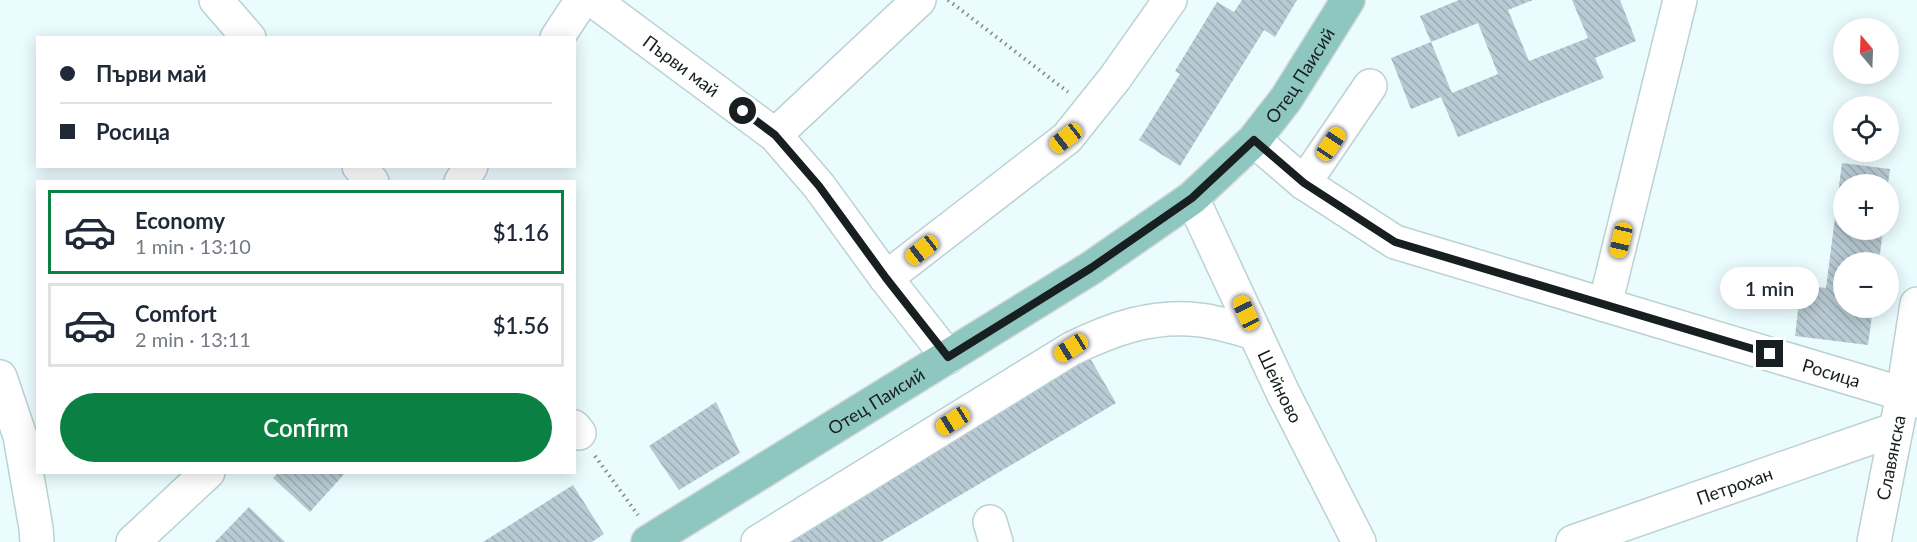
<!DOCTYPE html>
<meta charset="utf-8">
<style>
:root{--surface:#fff;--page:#f2f2f3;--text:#1f2937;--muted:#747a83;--line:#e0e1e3;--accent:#0b8043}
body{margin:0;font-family:Lato,sans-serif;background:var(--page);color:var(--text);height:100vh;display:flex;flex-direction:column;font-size:22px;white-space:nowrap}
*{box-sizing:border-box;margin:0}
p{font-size:20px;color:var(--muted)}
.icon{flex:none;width:33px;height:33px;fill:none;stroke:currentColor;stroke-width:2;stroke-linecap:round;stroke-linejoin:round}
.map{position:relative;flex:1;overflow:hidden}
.panel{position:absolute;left:36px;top:180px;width:540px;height:294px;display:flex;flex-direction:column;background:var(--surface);border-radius:0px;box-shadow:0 3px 15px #0003}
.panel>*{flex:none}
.hud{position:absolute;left:36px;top:36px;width:540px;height:132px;border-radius:0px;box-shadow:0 3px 15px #0003;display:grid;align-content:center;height:132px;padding:0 24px;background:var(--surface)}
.needle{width:39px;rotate:341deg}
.fabs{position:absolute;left:1833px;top:18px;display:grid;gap:12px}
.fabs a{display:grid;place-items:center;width:66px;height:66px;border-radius:50%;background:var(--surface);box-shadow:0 3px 15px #0003;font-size:30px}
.end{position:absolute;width:27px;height:27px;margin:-14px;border:8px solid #171f20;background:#fff;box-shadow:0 0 0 3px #fff}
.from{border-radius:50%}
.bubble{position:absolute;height:42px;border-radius:21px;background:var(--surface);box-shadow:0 3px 15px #0003;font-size:20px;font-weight:600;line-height:42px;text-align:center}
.car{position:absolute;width:18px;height:36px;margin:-18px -9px;border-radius:8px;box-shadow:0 0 4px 2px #0007;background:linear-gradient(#f5c518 24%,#345 0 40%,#f5c518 0 76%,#345 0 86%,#f5c518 0)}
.hud b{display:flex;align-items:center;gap:21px;height:57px;font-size:22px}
.hud b+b{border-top:2px solid var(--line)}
.hud i{width:15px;height:15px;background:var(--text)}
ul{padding:10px 0 0;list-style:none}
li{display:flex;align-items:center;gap:18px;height:84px;margin:0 12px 9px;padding:0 12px;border:3px solid var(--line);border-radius:0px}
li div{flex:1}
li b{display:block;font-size:22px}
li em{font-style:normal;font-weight:600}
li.on{border-color:var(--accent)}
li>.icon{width:54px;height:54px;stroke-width:1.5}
.button{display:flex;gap:12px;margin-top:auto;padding:12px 24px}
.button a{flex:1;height:69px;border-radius:36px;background:var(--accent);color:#fff;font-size:24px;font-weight:600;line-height:69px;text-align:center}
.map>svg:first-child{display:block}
.building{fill:url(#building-back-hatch);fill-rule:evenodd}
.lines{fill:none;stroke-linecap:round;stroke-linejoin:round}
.minor-casing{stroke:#bbd1d3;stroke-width:36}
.major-casing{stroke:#d5d7d7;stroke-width:36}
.path{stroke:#7d898b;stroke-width:4;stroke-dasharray:1.5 4.5;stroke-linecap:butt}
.minor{stroke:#fff;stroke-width:33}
.major{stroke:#8dc7bf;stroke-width:33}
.route{stroke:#171f20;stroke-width:8}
.labels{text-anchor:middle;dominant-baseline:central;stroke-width:4.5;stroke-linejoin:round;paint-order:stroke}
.street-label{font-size:18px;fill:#171f20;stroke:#fff}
</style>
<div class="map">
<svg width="1917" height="542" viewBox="0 0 1917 542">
<defs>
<pattern id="building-back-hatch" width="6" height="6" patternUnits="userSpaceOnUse" patternTransform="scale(1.5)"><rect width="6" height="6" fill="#b8cad3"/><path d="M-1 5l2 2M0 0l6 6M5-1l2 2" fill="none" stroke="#9dadb5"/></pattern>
</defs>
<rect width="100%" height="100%" fill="#ebfcff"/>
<g class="building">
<polygon points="1242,0 1297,0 1275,37 1264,30 1180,166 1139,140 1180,74 1175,71 1217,2 1234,12"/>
<path d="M 1459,0 L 1533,0 L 1508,10 L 1529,61 L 1588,38 L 1572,0 L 1620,0 L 1636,41 L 1595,58 L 1604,78 L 1458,137 L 1441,97 L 1411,109 L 1391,58 L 1431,42 L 1420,16 ZM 1478,23 L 1498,74 L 1452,93 L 1431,42 Z"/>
<polygon points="1842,163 1890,169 1888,184 1844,184 1844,230 1883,230 1879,262 1844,262 1844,308 1873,308 1868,345 1795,336 1801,285 1826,288"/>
<polygon points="1090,358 1116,403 881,542 777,542"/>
<polygon points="716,402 740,453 679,490 649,446"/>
<polygon points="279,472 346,472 310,512 273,478"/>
<polygon points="573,485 604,534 592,542 483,542"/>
<polygon points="249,507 285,542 215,542"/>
</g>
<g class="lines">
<defs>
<g id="minor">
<polyline points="216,0 249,38"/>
<path id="s1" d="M 593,0 L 775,135 L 819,186 L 886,278 L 948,357"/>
<polyline points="557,38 582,0"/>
<polyline points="775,135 919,0"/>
<path id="s2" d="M 1254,140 L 1304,183 L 1395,242 L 1903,394 L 1917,401"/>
<polyline points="359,166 372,182"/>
<polyline points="461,182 471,166"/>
<polyline points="1304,183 1370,86"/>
<path id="s3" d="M 1192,198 L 1283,393 L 1359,542"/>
<polyline points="886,278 1067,138 1115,78 1170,0"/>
<polyline points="1605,305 1680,0"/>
<polyline points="0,377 20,436 36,528 37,542"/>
<polyline points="574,427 579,433"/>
<polyline points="990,522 996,542"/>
<polyline points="133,542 208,472"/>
<path d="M 758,542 L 1071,349 C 1112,329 1153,314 1200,320 C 1218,322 1237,328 1255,333"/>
<path id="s4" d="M 1573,542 L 1896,429"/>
<path id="s5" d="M 1874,542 L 1903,394 L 1917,304"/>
</g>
<g id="major">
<path id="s6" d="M 648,542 L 1091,268 L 1192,198 L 1254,140 L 1286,99 L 1348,0"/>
</g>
</defs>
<use href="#minor" class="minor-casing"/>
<use href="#major" class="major-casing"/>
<g class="path">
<polyline points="948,0 1068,92"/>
<polyline points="595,456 638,515"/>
</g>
<use href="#minor" class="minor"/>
<use href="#major" class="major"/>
</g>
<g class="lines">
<polyline class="route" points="743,111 775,135 819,186 886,278 948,357 1091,268 1192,198 1254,140 1304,183 1395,242 1770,354"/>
</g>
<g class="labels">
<g class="street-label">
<text stroke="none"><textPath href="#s1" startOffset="110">Първи май</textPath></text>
<text stroke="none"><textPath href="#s6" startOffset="808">Отец Паисий</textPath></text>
<text stroke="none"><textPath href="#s2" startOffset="630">Росица</textPath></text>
<text stroke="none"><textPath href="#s3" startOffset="208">Шейново</textPath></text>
<text stroke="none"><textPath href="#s6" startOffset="268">Отец Паисий</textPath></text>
<text stroke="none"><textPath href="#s5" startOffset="86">Славянска</textPath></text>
<text stroke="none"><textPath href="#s4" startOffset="171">Петрохан</textPath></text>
</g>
</g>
</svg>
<div class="fabs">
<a><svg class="needle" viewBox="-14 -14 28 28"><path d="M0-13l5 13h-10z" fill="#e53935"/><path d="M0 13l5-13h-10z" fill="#747a83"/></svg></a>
<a><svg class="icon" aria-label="locate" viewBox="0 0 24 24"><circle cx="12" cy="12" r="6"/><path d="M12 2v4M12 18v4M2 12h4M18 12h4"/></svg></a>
<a>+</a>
<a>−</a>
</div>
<i class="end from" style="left:743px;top:111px"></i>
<i class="end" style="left:1770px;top:354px"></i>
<div class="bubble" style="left:1720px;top:267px;width:99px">1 min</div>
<i class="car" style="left:1066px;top:138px;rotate:232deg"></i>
<i class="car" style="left:1331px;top:144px;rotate:34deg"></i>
<i class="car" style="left:1621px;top:240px;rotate:193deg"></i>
<i class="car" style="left:922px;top:250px;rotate:232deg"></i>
<i class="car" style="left:1246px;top:313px;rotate:335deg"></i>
<i class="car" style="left:1071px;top:348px;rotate:238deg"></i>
<i class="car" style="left:953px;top:421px;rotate:238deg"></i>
<div class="hud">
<b><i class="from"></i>Първи май</b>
<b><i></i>Росица</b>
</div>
<section class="panel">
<ul>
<li class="on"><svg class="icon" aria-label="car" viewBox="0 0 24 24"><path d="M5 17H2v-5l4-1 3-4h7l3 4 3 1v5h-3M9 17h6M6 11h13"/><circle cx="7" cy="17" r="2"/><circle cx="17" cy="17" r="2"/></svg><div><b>Economy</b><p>1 min · 13:10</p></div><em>$1.16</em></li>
<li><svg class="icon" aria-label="car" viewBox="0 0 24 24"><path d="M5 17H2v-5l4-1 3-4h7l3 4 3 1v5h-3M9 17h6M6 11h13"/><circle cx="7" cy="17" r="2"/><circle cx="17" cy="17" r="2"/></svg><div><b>Comfort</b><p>2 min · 13:11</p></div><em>$1.56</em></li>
</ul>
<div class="button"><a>Confirm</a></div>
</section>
</div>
